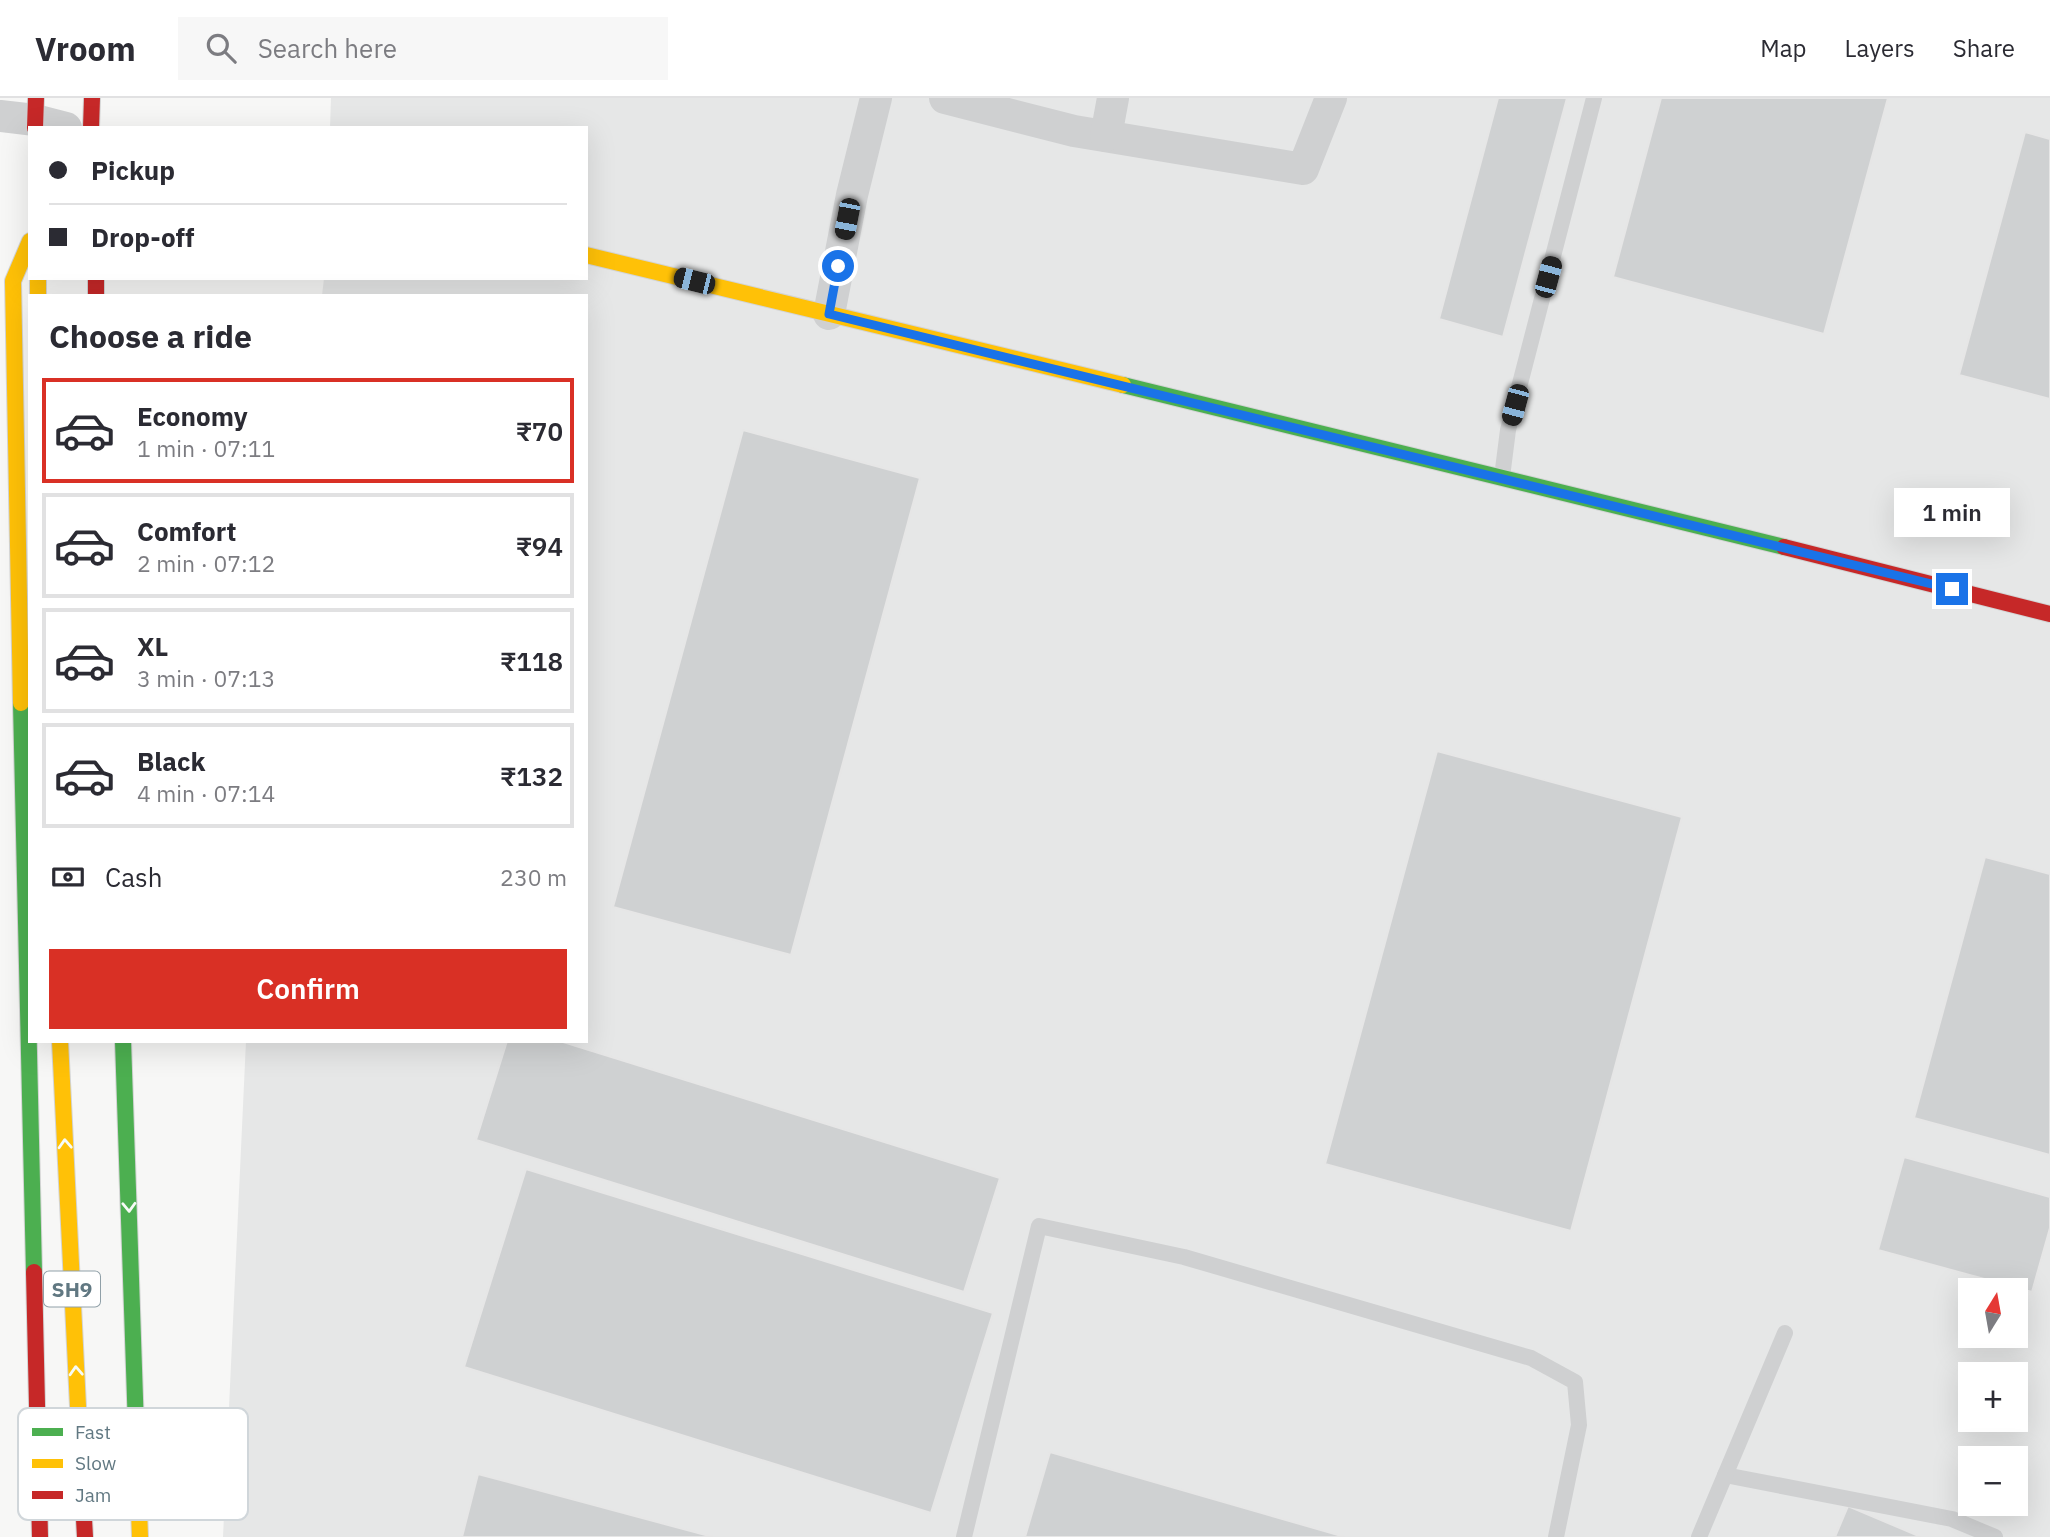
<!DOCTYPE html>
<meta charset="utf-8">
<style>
:root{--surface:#fff;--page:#f7f7f7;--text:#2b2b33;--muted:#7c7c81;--line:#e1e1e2;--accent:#d93025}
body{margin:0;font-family:"IBM Plex Sans",sans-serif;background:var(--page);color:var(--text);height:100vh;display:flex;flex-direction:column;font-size:26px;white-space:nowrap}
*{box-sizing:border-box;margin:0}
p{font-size:23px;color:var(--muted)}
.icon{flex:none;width:38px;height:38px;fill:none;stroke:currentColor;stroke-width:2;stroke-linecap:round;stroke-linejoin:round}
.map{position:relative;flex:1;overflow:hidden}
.sheet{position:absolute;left:28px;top:196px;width:560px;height:749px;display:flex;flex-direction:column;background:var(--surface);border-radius:0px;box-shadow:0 7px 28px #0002}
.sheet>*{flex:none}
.guide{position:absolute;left:28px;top:28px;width:560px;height:154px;border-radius:0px;box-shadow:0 7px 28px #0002;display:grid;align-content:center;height:154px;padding:0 21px;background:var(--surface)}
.needle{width:46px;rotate:11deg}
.buttons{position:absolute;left:1958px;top:1180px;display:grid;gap:14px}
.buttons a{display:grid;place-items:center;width:70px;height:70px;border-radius:0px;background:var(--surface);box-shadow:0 7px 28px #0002;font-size:35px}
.end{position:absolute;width:32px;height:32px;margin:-16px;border:9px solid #1a73e8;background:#fff;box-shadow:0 0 0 4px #fff}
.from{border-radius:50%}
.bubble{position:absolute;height:49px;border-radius:0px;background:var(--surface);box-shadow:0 7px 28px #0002;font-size:23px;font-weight:600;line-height:49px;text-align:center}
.car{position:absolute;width:21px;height:42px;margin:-21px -10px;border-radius:9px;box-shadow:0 0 5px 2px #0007;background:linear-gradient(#222 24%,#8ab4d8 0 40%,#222 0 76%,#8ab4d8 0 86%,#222 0)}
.guide b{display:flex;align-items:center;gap:24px;height:66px;font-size:26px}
.guide b+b{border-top:2px solid var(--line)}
.guide i{width:18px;height:18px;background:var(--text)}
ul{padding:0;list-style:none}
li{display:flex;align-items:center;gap:21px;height:105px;margin:0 14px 10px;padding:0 7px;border:4px solid var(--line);border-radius:0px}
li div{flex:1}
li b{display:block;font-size:26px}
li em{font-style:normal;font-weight:600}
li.on{border-color:var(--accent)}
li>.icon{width:63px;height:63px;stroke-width:1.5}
h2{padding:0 21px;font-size:32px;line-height:84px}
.pay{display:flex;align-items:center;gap:18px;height:77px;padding:0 21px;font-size:26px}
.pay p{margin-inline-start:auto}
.primary-button{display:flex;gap:14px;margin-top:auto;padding:14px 21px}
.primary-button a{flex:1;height:80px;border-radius:0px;background:var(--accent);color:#fff;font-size:28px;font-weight:600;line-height:80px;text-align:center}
header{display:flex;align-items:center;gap:42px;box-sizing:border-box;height:98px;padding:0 35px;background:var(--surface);border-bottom:2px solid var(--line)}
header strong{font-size:33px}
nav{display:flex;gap:38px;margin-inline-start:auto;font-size:24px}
.search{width:490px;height:63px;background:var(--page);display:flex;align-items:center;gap:18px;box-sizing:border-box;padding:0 24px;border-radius:0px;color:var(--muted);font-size:26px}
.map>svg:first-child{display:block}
.built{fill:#e6e7e7;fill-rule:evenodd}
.building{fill:#cfd1d2;stroke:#e6e6e6;stroke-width:2}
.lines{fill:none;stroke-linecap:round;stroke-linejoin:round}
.fast-casing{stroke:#d3d4d4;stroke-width:18}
.slow-casing{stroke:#d3d4d4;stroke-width:18}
.jam-casing{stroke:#d3d4d4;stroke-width:18}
.lane{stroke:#cfd0d1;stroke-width:16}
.street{stroke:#cfd0d1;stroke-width:32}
.fast{stroke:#4caf50;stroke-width:16}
.slow{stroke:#ffc107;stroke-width:16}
.jam{stroke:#c62828;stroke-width:16}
.oneway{stroke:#f6fbf6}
.route{stroke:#1a73e8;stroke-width:9}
.labels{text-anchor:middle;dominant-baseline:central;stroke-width:7;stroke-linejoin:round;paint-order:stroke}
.shield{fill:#fff;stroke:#90a0a8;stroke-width:2}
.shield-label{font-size:21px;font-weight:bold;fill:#617882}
.key{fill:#fff;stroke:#d0d6da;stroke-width:2}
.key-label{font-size:19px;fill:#617882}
</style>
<header>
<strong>Vroom</strong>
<div class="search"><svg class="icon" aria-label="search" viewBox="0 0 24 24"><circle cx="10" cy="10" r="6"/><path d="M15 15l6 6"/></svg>Search here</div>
<nav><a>Map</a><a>Layers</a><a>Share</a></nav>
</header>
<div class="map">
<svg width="2050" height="1439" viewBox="0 0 2050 1439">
<rect width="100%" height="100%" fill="#f7f7f6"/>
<path class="built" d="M 331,0 L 2050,0 L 2050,1439 L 223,1439 L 246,943 L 586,943 L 586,198 L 322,198 L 324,180 L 586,180 L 586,30 L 330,30 ZM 1970,1192 L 2016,1192 L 2016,1237 L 1970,1237 ZM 1970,1276 L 2016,1276 L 2016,1321 L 1970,1321 ZM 1970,1360 L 2016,1360 L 2016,1405 L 1970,1405 Z"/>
<g class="building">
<polygon points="1498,0 1567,0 1503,239 1439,221"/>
<polygon points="1661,0 1888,0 1824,236 1613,179"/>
<polygon points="2025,34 2050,41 2050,301 1959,277"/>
<polygon points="743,332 920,380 791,857 613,809"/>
<polygon points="1437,653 1682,719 1571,1133 1325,1066"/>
<polygon points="1985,759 2050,776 2050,1057 1914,1020"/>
<polygon points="507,943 560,943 1000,1080 964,1194 476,1042"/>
<polygon points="1904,1059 2050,1099 2050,1130 2032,1194 1878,1152"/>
<polygon points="526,1071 993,1215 931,1415 464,1269"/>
<polygon points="1050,1354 1345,1439 1025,1439"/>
<polygon points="478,1376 713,1439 462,1439"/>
<polygon points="1848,1408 1921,1439 1835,1439"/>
</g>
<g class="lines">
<defs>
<g id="fast">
<polyline points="1123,287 1784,449"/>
<polyline points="21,605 34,1174"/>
<polyline points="123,943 136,1330"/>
</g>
<g id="slow">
<polyline points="586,157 1123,287"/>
<polyline points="38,180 38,198"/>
<polyline points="21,605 13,183 30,143"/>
<polyline points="60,943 80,1349"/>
<polyline points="136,1330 140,1439"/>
</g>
<g id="jam">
<polyline points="35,30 36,0"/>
<polyline points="91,30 92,0"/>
<polyline points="96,180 96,198"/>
<polyline points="1784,449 2050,516"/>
<polyline points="34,1174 40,1439"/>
<polyline points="80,1349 85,1439"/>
</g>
</defs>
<use href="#fast" class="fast-casing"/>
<use href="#slow" class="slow-casing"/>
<use href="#jam" class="jam-casing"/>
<g class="lane">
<polyline points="1502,379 1508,332 1594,0"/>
<polyline points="1725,1377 1952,1421 1995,1439"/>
<polyline points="964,1439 1039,1128 1184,1159 1531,1260 1575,1284 1579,1327 1556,1439"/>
<polyline points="1699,1439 1785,1235"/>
</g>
<g class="street">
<polyline points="945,0 1074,33 1303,71 1331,0"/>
<polyline points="0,18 35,22 66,30"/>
<polyline points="1106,38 1113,0"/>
<polyline points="829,216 852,97 876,0"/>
</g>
<use href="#fast" class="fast"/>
<use href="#slow" class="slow"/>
<use href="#jam" class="jam"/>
</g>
<defs><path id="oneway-chevron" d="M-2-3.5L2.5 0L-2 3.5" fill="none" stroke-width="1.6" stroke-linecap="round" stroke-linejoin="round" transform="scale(1.75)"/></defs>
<g class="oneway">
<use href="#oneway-chevron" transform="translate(65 1046) rotate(-93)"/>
<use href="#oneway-chevron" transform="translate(129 1109) rotate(88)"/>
<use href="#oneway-chevron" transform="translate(76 1273) rotate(-93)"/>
</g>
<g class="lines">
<polyline class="route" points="838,168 829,216 1952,491"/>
</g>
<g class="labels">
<rect class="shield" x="44" y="1173.5" width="56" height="35" rx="5"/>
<g class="shield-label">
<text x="72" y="1191">SH9</text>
</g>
</g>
<rect x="18" y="1310" width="230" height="112" rx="10" class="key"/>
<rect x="32" y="1330" width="31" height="8" fill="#4caf50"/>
<rect x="32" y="1361" width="31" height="9" fill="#ffc107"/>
<rect x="32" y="1393" width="31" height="8" fill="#c62828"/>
<g class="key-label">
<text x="75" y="1341">Fast</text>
<text x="75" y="1372">Slow</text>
<text x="75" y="1404">Jam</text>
</g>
</svg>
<div class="buttons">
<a><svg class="needle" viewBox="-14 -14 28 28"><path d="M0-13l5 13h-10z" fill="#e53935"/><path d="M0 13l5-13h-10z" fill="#7c7c81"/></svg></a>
<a>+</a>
<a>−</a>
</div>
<i class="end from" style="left:838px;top:168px"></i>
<i class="end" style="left:1952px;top:491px"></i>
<div class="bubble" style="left:1894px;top:390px;width:116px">1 min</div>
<i class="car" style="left:847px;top:121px;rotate:191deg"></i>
<i class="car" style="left:1548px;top:179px;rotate:15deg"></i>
<i class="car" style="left:694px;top:183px;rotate:284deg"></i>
<i class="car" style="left:1515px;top:307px;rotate:195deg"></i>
<div class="guide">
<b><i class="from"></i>Pickup</b>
<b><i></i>Drop-off</b>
</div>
<section class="sheet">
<h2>Choose a ride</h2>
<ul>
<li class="on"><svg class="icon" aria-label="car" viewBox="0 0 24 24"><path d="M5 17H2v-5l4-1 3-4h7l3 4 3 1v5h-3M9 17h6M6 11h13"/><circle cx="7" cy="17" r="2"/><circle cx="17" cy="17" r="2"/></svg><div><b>Economy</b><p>1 min · 07:11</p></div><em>₹70</em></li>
<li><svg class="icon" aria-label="car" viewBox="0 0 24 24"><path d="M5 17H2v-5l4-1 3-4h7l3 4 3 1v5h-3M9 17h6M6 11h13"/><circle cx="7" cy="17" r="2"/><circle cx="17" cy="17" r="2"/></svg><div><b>Comfort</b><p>2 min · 07:12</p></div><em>₹94</em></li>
<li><svg class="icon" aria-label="car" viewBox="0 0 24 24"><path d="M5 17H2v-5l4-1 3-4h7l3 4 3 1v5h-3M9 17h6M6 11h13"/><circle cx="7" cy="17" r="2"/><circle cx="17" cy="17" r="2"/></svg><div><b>XL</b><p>3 min · 07:13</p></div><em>₹118</em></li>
<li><svg class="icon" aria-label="car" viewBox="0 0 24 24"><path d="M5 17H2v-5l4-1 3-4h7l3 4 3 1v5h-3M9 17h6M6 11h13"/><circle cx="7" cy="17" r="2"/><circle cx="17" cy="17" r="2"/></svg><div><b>Black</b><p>4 min · 07:14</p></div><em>₹132</em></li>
</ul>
<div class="pay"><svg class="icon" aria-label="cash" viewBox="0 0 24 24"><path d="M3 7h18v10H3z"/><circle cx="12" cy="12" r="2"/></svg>Cash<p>230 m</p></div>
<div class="primary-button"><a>Confirm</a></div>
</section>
</div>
